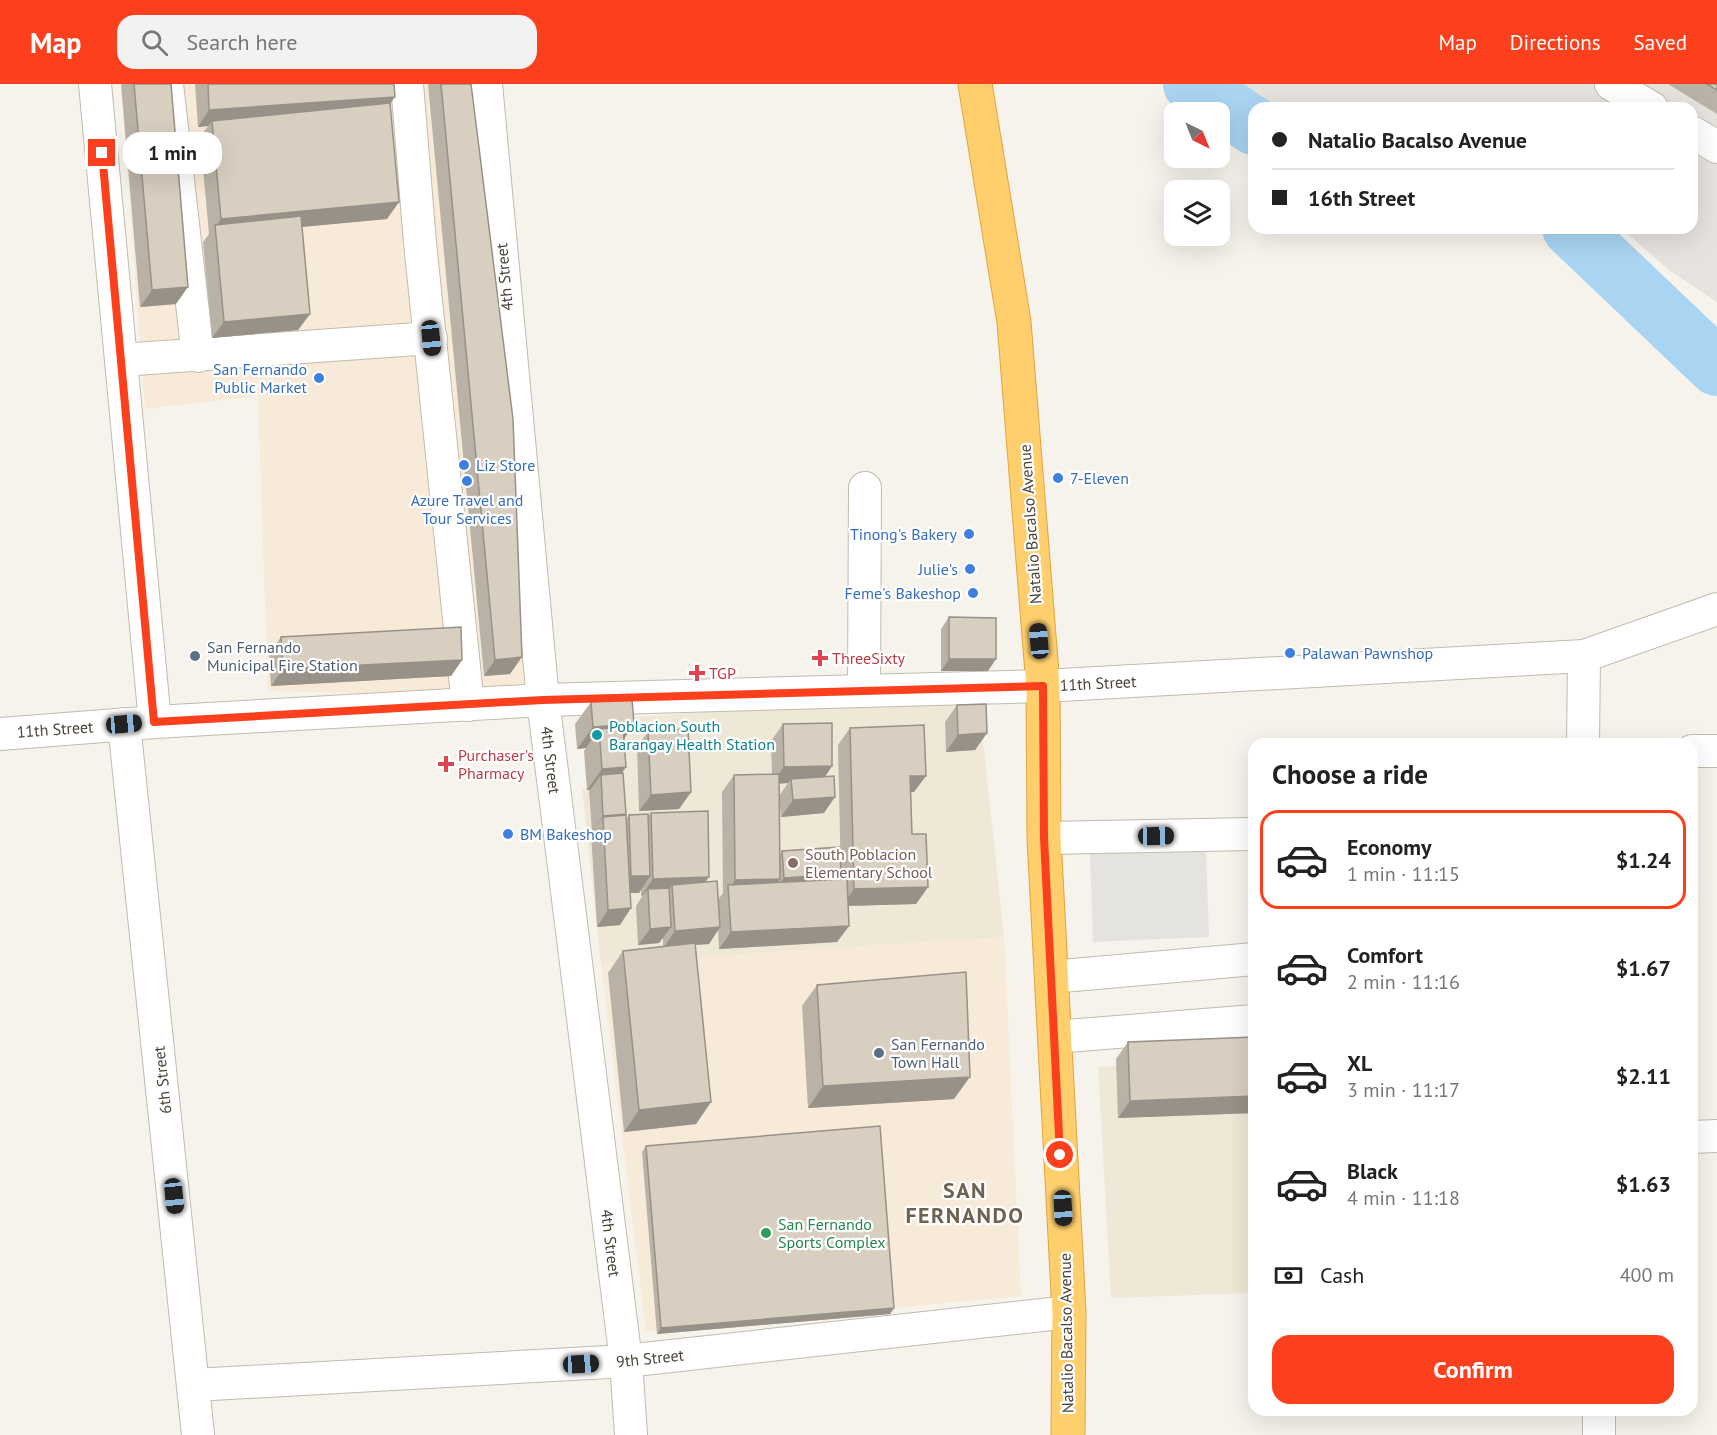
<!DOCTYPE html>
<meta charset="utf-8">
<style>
:root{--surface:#fff;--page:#f2f2f2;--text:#222;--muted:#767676;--line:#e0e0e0;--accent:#fc3f1d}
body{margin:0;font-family:"PT Sans",sans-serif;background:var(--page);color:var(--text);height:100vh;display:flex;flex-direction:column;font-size:22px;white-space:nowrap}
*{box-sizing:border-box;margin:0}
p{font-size:20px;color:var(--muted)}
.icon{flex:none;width:33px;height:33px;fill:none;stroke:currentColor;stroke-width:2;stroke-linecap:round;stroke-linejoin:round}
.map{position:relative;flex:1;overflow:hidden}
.side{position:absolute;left:1248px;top:654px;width:450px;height:678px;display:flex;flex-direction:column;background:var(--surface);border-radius:18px;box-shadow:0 6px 24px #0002}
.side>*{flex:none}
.hud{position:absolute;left:1248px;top:18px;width:450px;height:132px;border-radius:18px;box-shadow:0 6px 24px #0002;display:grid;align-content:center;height:132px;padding:0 24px;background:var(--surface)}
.needle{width:39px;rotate:137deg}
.controls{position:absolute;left:1164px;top:18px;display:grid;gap:12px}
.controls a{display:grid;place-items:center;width:66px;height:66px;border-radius:12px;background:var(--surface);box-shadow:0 6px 24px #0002;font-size:30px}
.end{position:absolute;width:27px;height:27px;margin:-14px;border:8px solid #fc3f1d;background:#fff;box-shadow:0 0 0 3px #fff}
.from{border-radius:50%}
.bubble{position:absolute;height:42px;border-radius:18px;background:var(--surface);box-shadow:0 6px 24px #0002;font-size:20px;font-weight:800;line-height:42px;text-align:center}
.car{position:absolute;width:18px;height:36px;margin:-18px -9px;border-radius:8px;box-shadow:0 0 4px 2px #0007;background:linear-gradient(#222 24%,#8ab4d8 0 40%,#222 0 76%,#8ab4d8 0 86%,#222 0)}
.hud b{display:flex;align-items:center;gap:21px;height:57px;font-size:22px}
.hud b+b{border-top:2px solid var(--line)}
.hud i{width:15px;height:15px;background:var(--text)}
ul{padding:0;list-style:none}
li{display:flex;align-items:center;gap:18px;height:99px;margin:0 12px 9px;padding:0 12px;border:3px solid transparent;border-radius:18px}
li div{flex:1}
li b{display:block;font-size:22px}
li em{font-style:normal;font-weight:800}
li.on{border-color:var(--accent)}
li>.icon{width:54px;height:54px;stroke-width:1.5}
h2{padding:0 24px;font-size:27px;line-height:72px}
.pay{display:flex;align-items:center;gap:15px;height:66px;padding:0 24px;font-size:22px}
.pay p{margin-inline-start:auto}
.cta{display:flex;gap:12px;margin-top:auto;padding:12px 24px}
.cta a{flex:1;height:69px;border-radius:18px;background:var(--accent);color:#fff;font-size:24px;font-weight:800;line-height:69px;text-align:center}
header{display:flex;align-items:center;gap:36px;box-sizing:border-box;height:84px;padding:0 30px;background:var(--accent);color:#fff}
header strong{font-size:28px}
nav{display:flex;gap:33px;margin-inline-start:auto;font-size:21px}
.search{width:420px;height:54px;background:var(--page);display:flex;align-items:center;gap:15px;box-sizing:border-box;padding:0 21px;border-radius:18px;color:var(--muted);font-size:22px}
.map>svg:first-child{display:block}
.commercial{fill:#f7ead8}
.industrial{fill:#e6e2dd}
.education{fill:#efe8d6}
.parking{fill:#e5e3e0}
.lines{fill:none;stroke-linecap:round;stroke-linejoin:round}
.river{stroke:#a9d4f2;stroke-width:58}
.minor-casing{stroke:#c2bbae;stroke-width:34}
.highway-casing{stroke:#e0a43c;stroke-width:35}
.minor{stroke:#fff;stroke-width:32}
.highway{stroke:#ffcf6e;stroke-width:33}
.wall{fill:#bab2a6}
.shaded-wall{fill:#979187}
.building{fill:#d8cfc1;stroke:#979187;stroke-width:1.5}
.route{stroke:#fc3f1d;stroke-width:8}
.shop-dot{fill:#3f7fe0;stroke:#fff;stroke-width:2}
.service-dot{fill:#5c6f8a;stroke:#fff;stroke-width:2}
.health-dot{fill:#e0444e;stroke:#fff;stroke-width:2}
.culture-dot{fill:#0f9aa8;stroke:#fff;stroke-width:2}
.education-dot{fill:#8d6e63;stroke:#fff;stroke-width:2}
.leisure-dot{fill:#2e9e5b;stroke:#fff;stroke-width:2}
.labels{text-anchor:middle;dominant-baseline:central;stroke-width:4.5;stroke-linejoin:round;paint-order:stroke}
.street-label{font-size:16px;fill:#4b4439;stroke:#fff}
.shop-label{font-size:16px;fill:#366cbe;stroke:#fff;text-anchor:end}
.service-label{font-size:16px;fill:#4e5e75;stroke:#fff;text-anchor:start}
.health-label{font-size:16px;fill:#be3a42;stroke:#fff;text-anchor:start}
.culture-label{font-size:16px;fill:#0d838f;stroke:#fff;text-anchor:start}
.education-label{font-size:16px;fill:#785e54;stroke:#fff;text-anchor:start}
.leisure-label{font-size:16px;fill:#27864d;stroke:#fff;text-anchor:start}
.district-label{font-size:22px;font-weight:bold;letter-spacing:1.5px;fill:#6e6250;stroke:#fff}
</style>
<header>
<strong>Map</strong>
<div class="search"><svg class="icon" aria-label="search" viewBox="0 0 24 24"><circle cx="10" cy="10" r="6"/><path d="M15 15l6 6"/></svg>Search here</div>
<nav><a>Map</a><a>Directions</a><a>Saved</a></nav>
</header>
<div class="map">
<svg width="1717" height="1351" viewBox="0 0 1717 1351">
<rect width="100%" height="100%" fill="#f6f3ec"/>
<g class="commercial">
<polygon points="121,0 469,0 526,612 268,607 258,312 145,325"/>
<polygon points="1004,853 1021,1212 646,1247 601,879"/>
</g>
<polygon class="industrial" points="1218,0 1717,0 1717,218 1669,186 1621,144 1692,144 1692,24 1266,24"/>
<g class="education">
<polygon points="978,609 1004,853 601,879 582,704 623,700 620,634"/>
<polygon points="1254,974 1254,1209 1111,1214 1098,983"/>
</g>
<polygon class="parking" points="1206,765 1209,853 1093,858 1090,770"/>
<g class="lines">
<g class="river">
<polyline points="1192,0 1254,42"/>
<polyline points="1571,144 1717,283"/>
</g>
<defs>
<g id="minor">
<polyline points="95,0 155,638"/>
<polyline points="167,0 198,272"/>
<polyline points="407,0 420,159 468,621"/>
<polyline points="486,0 543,616 626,1277 631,1351"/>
<polyline points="1611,0 1652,24"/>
<polyline points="1692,48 1717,63"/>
<polyline points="121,276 431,254"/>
<polyline points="864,607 865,404"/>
<polyline points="124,640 198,1351"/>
<polyline points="0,650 155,638 543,616 1043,602 1584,572 1717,525"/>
<polyline points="1583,660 1584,572"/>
<polyline points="1692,667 1717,667"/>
<polyline points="1044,754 1254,750"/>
<polyline points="1051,893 1254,875"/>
<polyline points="1054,953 1254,937"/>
<polyline points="1692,1053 1717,1052"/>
<polyline points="194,1301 626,1277 1069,1228"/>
<polyline points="1599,1326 1599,1351"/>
</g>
<polyline id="highway" points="975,0 1014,238 1043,602 1044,754 1069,1228 1068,1351"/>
</defs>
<use href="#minor" class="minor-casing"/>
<use href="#highway" class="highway-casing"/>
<use href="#minor" class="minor"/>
<use href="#highway" class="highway"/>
</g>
<g class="wall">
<polygon points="121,0 171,0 176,220 140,223"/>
<polygon points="195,0 394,0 390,19 387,135 302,143 310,230 298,246 212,254 203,158 209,150 200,53 208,42 198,43"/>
<polygon points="428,0 471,0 510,590 484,592"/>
<polygon points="1668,0 1717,0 1717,30"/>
<polygon points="949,533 988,587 941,587 941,545"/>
<polygon points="281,553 462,576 451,592 271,602 269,570"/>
<polygon points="591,618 634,640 624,655 626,683 621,689 624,731 626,736 629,731 648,732 651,729 718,816 723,809 722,708 734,691 772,690 771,657 783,640 832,682 825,692 824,729 781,733 779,712 788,699 779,700 780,771 782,767 841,790 838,795 841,795 838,661 850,644 914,708 910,708 912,750 928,803 916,820 848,822 849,842 837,858 719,865 718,846 709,860 695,861 711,1018 696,1040 624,1048 608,889 623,867 663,862 663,854 659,859 638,861 636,822 643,811 641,812 641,805 639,809 630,809 620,841 597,843 591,750 592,748 589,707 590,706 587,706 584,667 586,664 577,665 575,640"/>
<polygon points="957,621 987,649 975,666 946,668 945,638"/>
<polygon points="648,647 691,708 679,725 639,727 637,664"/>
<polygon points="817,901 954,1015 808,1024 802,922"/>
<polygon points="1254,953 1254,1029 1118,1034 1116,975 1128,958"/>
<polygon points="646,1062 894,1224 890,1230 657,1250 642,1068"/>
</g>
<g class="shaded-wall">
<polygon points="395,13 383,30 212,37 208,42 198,43 209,26"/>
<polygon points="399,118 387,135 215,151 215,143 221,135"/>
<polygon points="188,203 176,220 140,223 152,206"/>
<polygon points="310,230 298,246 212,254 224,238"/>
<polygon points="522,573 510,590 484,592 495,576"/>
<polygon points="949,575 996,575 988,587 941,587"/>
<polygon points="462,576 451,592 271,602 283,585"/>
<polygon points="634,640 619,662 599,645 586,664 577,665 593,643"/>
<polygon points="987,649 975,666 946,668 958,651"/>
<polygon points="832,682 821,699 791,695 788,699 772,700 784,683"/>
<polygon points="626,683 611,705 601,691 590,706 587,706 602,685"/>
<polygon points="910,692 926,692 914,708 898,709"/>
<polygon points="691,708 679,725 639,727 651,711"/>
<polygon points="835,713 824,729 781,733 793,716"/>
<polygon points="626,730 614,747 603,733 592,748 603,732"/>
<polygon points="841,790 829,807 772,811 784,794"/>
<polygon points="631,792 650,792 639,809 619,809"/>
<polygon points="709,793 697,810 672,801 665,811 648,805 643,811 641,812 653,795"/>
<polygon points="780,795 769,812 729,805 735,796"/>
<polygon points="928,803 916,820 842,822 854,805"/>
<polygon points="631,824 620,841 597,843 608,826"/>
<polygon points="849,842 837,858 719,865 731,848"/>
<polygon points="671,843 659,859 638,861 650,845"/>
<polygon points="720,843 709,860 664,863 675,847"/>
<polygon points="970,993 954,1015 808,1024 823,1002"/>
<polygon points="1254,1012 1254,1029 1118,1034 1130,1017"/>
<polygon points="711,1018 696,1040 624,1048 639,1026"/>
<polygon points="894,1224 890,1230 657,1250 661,1244"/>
</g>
<g class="building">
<polygon points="134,0 171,0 188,203 152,206"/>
<polygon points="208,0 394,0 395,13 209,26"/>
<polygon points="441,0 471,0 513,335 522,573 495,576"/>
<polygon points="1707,0 1717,0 1717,6"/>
<polygon points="390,19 399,118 221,135 212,37"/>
<polygon points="301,132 310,230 224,238 215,141"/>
<polygon points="949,533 996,534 996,575 949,575"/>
<polygon points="461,543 462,576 283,585 281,553"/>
<polygon points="632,615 634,640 593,643 591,618"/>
<polygon points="986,620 987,649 958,651 957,621"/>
<polygon points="832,639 832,682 784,683 783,640"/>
<polygon points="924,641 926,692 910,692 912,750 926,750 928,803 854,805 850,644"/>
<polygon points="623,643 626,683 602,685 599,645"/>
<polygon points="688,645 691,708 651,711 648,647"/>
<polygon points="623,689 626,730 603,732 601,691"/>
<polygon points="779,690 780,795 735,796 734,691"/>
<polygon points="834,692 835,713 793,716 791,695"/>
<polygon points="708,727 709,793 653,795 651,729"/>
<polygon points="648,730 650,792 631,792 629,731"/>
<polygon points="626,731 631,824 608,826 603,733"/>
<polygon points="840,763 841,790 784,794 782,767"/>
<polygon points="847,795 849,842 731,848 728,801"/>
<polygon points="717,797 720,843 675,847 672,801"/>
<polygon points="669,804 671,843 650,845 648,805"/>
<polygon points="695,859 711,1018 639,1026 623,867"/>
<polygon points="966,888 970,993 823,1002 817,901"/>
<polygon points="1254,953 1254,1012 1130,1017 1128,958"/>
<polygon points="880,1042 894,1224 661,1244 646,1062"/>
</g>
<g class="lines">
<polyline class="route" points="102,69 154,638 543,616 1043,602 1044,754 1060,1071"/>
</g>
<g class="shop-dot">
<circle cx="319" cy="294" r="6"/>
<circle cx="464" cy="381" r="6"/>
<circle cx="1058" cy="394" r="6"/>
<circle cx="467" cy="397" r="6"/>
<circle cx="969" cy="450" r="6"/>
<circle cx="970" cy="485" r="6"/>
<circle cx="973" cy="509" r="6"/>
<circle cx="1290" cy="569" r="6"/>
<circle cx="508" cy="750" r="6"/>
</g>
<g class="service-dot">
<circle cx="195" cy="572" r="6"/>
<circle cx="879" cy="969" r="6"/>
</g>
<g class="health-dot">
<path d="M817 565h6v6h6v6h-6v6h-6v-6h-6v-6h6z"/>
<path d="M694 580h6v6h6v6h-6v6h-6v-6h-6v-6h6z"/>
<path d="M443 671h6v6h6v6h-6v6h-6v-6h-6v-6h6z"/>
</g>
<circle class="culture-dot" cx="597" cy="651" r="6"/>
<circle class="education-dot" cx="793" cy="779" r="6"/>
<circle class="leisure-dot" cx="766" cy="1149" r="6"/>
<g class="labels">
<g class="street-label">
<text transform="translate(504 193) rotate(-95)">4th Street</text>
<text transform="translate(1030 440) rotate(-94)">Natalio Bacalso Avenue</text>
<text transform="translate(1098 599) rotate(-3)">11th Street</text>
<text transform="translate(55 645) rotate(-4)">11th Street</text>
<text transform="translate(551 676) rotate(83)">4th Street</text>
<text transform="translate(162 996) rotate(-96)">6th Street</text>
<text transform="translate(611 1159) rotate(83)">4th Street</text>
<text transform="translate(1066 1249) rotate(-91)">Natalio Bacalso Avenue</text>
<text transform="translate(650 1274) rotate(-6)">9th Street</text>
</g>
<g class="shop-label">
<text x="307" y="285">San Fernando<tspan x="307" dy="18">Public Market</tspan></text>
<text x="476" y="381" text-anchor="start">Liz Store</text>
<text x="1070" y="394" text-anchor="start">7-Eleven</text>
<text x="467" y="416" text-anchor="middle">Azure Travel and<tspan x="467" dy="18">Tour Services</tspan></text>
<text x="957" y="450">Tinong's Bakery</text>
<text x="958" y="485">Julie's</text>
<text x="961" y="509">Feme's Bakeshop</text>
<text x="1302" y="569" text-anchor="start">Palawan Pawnshop</text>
<text x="520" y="750" text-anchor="start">BM Bakeshop</text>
</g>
<g class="service-label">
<text x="207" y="563">San Fernando<tspan x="207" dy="18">Municipal Fire Station</tspan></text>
<text x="891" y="960">San Fernando<tspan x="891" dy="18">Town Hall</tspan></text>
</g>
<g class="health-label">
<text x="832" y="574">ThreeSixty</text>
<text x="709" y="589">TGP</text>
<text x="458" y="671">Purchaser's<tspan x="458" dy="18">Pharmacy</tspan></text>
</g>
<g class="culture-label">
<text x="609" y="642">Poblacion South<tspan x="609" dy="18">Barangay Health Station</tspan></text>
</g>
<g class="education-label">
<text x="805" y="770">South Poblacion<tspan x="805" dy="18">Elementary School</tspan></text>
</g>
<g class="leisure-label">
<text x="778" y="1140">San Fernando<tspan x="778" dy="18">Sports Complex</tspan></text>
</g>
<g class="district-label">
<text x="965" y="1106">SAN<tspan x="965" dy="25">FERNANDO</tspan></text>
</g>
</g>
</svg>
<div class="controls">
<a><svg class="needle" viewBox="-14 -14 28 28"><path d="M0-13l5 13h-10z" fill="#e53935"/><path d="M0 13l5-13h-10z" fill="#767676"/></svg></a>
<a><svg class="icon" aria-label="layers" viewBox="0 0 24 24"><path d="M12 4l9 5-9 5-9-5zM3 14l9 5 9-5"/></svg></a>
</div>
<i class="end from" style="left:1060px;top:1071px"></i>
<i class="end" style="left:102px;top:69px"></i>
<div class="bubble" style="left:123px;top:48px;width:99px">1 min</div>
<i class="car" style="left:431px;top:254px;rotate:174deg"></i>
<i class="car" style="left:1039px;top:557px;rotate:355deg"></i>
<i class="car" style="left:124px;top:640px;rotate:85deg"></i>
<i class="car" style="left:1156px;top:752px;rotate:89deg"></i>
<i class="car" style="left:174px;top:1112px;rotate:174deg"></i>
<i class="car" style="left:1063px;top:1124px;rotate:177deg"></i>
<i class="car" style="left:581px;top:1280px;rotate:87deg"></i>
<div class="hud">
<b><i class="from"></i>Natalio Bacalso Avenue</b>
<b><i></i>16th Street</b>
</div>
<section class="side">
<h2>Choose a ride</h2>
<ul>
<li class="on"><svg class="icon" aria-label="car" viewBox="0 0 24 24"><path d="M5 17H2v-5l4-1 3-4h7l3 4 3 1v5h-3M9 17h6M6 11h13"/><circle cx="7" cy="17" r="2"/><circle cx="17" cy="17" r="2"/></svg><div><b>Economy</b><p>1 min · 11:15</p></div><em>$1.24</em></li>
<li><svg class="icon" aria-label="car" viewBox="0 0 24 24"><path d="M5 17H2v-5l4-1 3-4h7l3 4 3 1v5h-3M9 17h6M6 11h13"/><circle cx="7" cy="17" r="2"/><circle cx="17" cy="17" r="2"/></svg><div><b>Comfort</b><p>2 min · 11:16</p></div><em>$1.67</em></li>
<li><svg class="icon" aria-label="car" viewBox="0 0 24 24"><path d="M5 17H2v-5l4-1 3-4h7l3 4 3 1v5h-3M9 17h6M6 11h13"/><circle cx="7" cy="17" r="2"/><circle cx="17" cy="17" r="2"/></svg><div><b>XL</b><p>3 min · 11:17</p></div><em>$2.11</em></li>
<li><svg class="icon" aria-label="car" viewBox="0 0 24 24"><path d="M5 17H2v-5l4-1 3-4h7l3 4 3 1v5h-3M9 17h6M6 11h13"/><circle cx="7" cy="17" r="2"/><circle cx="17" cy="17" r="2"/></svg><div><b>Black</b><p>4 min · 11:18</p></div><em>$1.63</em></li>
</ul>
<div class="pay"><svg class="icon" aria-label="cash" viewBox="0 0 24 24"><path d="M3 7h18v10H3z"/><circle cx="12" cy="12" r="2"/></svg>Cash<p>400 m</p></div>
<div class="cta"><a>Confirm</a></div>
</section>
</div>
